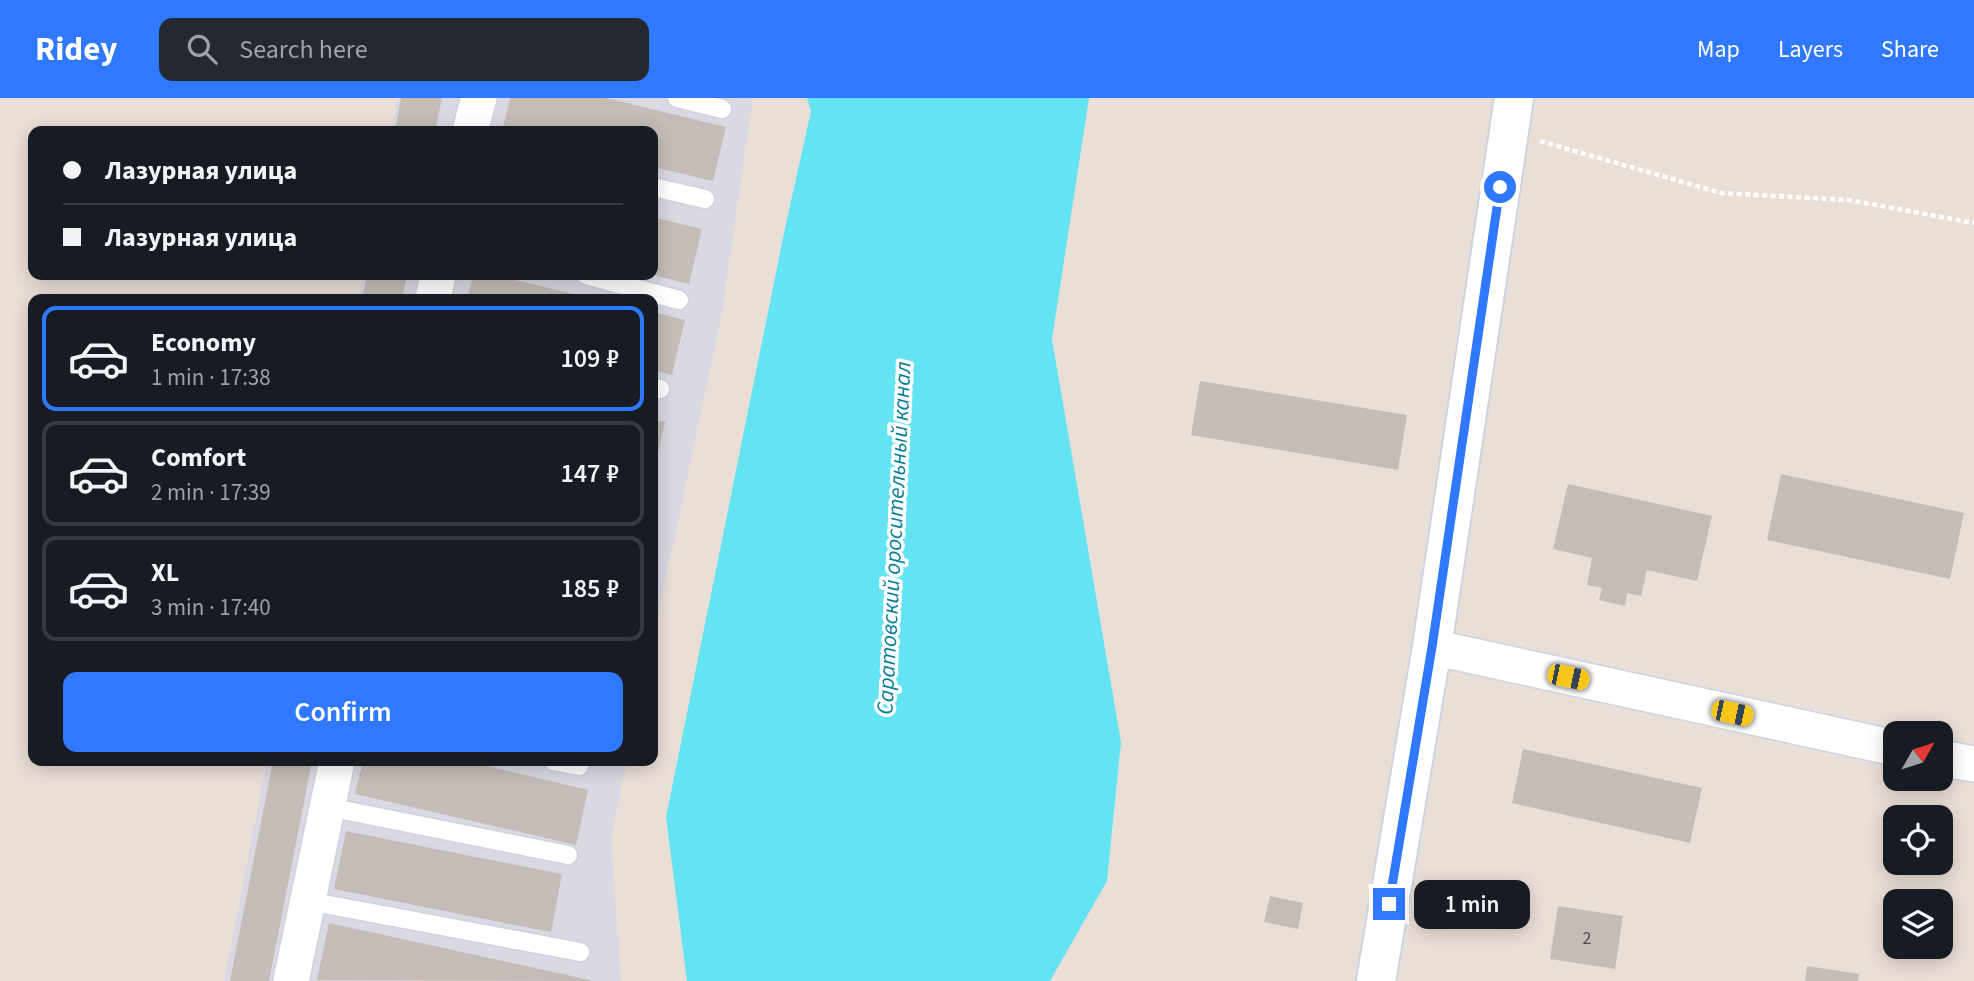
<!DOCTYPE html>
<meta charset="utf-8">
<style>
:root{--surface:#171b24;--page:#242831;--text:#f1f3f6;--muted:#9ea1a6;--line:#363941;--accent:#2f78ff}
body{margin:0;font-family:"Source Sans 3",sans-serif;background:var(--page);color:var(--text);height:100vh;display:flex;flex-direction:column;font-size:26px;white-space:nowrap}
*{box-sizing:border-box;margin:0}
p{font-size:23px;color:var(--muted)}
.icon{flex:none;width:38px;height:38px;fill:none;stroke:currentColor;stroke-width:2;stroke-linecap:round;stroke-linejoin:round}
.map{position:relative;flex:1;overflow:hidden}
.panel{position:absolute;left:28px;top:196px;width:630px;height:472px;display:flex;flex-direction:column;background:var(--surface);border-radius:14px;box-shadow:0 4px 18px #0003}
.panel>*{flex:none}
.top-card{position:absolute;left:28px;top:28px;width:630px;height:154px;border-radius:14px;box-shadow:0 4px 18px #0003;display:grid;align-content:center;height:154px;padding:0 35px;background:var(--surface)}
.needle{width:46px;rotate:51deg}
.buttons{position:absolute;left:1883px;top:623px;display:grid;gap:14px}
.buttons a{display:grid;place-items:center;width:70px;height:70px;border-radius:14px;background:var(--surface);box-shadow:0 4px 18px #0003;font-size:35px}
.end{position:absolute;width:32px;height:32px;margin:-16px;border:9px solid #2f78ff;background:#fff;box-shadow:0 0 0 4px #fff}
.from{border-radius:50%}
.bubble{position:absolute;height:49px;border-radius:14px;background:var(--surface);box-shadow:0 4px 18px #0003;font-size:23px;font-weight:600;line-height:49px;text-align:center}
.car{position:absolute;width:21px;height:42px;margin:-21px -10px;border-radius:9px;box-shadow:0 0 5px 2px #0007;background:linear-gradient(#f5c518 24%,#345 0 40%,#f5c518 0 76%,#345 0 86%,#f5c518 0)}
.top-card b{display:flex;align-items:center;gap:24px;height:66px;font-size:26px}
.top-card b+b{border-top:2px solid var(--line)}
.top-card i{width:18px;height:18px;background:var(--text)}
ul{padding:12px 0 0;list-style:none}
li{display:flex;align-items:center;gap:21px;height:105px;margin:0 14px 10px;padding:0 21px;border:4px solid var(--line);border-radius:14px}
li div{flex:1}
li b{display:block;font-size:26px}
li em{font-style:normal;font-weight:600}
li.current{border-color:var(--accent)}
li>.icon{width:63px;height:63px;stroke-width:1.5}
.primary-button{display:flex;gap:14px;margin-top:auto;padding:14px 35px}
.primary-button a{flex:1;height:80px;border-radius:14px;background:var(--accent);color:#fff;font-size:28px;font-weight:600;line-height:80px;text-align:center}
header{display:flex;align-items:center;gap:42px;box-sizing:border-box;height:98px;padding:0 35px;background:var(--accent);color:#fff}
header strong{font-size:33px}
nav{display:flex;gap:38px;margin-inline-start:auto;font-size:24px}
.search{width:490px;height:63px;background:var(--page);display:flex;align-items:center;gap:18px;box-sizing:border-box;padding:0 24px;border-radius:14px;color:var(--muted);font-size:26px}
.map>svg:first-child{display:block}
.industrial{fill:#dad8e2}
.water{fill:#64e4f2}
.building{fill:#c5bcb7}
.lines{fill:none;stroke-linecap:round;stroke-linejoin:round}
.service-casing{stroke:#ccd4e1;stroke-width:21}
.minor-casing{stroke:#ccd4e1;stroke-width:38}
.tertiary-casing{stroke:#ccd4e1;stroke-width:42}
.path{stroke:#fff;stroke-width:4.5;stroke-dasharray:5 3.5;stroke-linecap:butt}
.service{stroke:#fff;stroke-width:18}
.minor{stroke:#fff;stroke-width:35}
.tertiary{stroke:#fff;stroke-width:38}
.route{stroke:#2f78ff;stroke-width:9}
.labels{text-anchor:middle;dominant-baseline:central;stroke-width:7;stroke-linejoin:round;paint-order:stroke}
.number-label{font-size:18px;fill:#4e4c4b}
.water-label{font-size:23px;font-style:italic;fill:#087f99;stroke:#fff}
</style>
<header>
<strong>Ridey</strong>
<div class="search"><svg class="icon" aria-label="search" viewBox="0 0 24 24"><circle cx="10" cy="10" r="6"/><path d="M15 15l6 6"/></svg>Search here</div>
<nav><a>Map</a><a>Layers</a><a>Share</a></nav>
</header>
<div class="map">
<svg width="1974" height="883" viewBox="0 0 1974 883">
<rect width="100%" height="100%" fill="#eadfd7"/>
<g class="industrial">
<polygon points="398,0 753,0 721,219 653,542 653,201 358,201 363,177 653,177 653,33 391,33"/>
<polygon points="267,663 627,663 611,740 621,883 224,883"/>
</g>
<polygon class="water" points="807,0 1089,0 1052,241 1121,644 1107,783 1050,883 687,883 666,719 785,130 811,13"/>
<g class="building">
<polygon points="401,0 442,0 435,33 395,33"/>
<polygon points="510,0 606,0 726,29 713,83 653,69 653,33 502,33"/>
<polygon points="653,119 702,131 689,186 653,177"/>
<polygon points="367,177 407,177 402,201 362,201"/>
<polygon points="473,177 495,177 594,201 467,201"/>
<polygon points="653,214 685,222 672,277 653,272"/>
<polygon points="1200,283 1407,317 1398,372 1191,337"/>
<polygon points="653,322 665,324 654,373 653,373"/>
<polygon points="1781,376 1964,415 1950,481 1767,442"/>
<polygon points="1568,386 1712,418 1697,483 1647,472 1641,498 1627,495 1625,508 1599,502 1602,490 1587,487 1592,460 1553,451"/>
<polygon points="1523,651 1702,690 1690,745 1512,705"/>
<polygon points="273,663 312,663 269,883 230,883"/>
<polygon points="363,663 466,663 588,692 576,747 355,696"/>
<polygon points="346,733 562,776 551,834 334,791"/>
<polygon points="1270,798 1303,805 1298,831 1264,824"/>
<polygon points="1558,808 1623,818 1615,871 1550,861"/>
<polygon points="329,825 590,882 590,883 317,882"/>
<polygon points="1807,868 1859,876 1858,883 1805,883"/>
</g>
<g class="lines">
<defs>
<g id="service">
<polyline points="677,0 722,11"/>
<polyline points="653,89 705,101"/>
<polyline points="586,177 679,202"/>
<polyline points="653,290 660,291"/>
<polyline points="553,663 579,668"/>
<polyline points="328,709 568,757"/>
<polyline points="308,803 580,854"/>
</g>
<g id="minor">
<polyline points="470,33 479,0"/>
<polyline points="433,201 438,177"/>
<polyline points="1432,549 1895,650"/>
<polyline points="1941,660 1974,666"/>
<polyline points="291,883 337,663"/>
</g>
<polyline id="tertiary" points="1376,883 1432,549 1514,0"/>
</defs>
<use href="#service" class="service-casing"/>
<use href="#minor" class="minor-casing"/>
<use href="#tertiary" class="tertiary-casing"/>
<polyline class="path" points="1540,43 1721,95 1849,102 1974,125"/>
<use href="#service" class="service"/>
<use href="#minor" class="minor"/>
<use href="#tertiary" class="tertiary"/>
</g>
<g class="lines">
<polyline class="route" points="1389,806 1432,549 1500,89"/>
</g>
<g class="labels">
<g class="number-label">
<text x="1587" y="840">2</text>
</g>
<g class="water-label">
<text transform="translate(894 440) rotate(-87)">Саратовский оросительный канал</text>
</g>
</g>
</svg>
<div class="buttons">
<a><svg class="needle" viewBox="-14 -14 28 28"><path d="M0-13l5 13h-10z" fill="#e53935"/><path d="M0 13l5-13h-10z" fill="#9ea1a6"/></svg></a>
<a><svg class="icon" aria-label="locate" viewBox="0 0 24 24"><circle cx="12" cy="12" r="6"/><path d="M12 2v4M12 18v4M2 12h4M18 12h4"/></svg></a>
<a><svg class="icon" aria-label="layers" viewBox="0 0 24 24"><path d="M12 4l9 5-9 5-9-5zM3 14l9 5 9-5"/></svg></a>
</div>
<i class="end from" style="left:1500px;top:89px"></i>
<i class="end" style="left:1389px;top:806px"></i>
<div class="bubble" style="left:1414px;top:782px;width:116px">1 min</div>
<i class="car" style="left:1568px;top:579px;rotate:102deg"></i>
<i class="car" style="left:1732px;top:615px;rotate:102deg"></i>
<div class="top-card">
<b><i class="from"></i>Лазурная улица</b>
<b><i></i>Лазурная улица</b>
</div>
<section class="panel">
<ul>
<li class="current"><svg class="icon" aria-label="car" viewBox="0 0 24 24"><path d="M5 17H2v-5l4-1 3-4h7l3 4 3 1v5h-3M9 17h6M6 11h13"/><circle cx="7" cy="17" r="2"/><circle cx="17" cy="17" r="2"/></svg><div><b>Economy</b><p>1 min · 17:38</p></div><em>109 ₽</em></li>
<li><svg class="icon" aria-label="car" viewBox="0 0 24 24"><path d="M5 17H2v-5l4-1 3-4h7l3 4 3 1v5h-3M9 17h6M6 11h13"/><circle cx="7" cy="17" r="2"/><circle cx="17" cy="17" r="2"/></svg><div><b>Comfort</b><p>2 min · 17:39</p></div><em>147 ₽</em></li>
<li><svg class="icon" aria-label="car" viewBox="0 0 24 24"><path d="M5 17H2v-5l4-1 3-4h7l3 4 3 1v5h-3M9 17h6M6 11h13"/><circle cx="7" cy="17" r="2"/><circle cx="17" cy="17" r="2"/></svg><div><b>XL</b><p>3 min · 17:40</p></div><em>185 ₽</em></li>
</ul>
<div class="primary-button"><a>Confirm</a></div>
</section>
</div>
